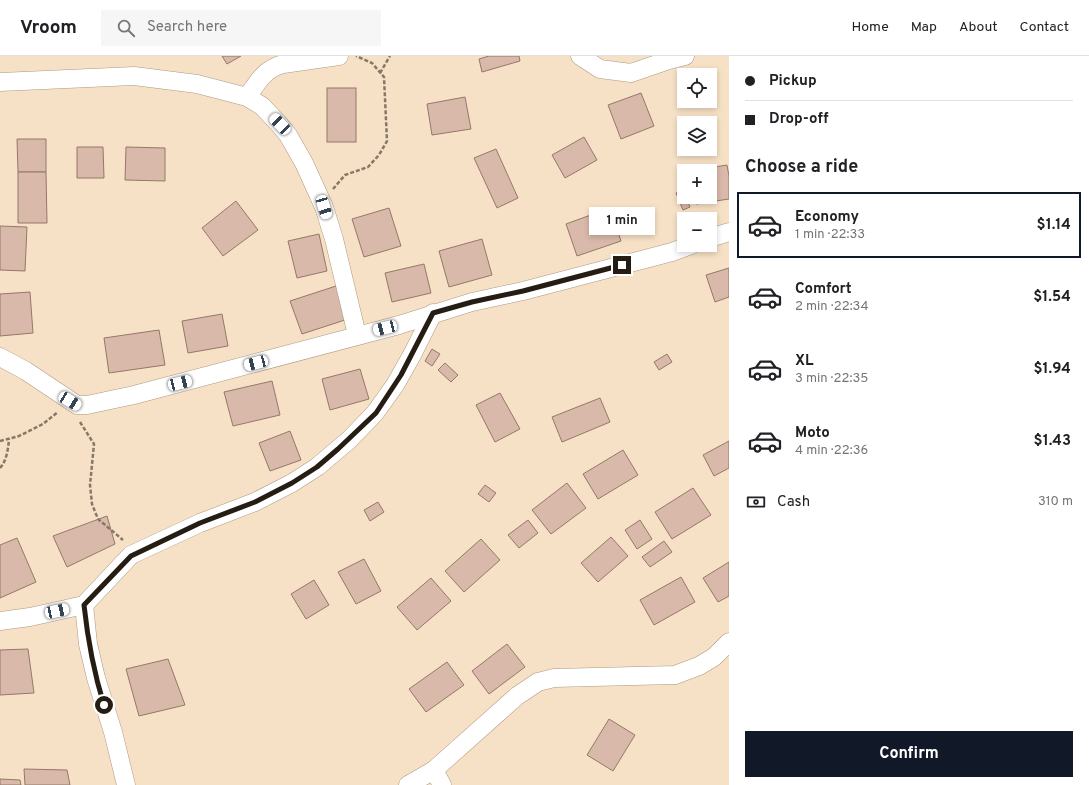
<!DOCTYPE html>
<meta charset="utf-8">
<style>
:root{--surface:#fff;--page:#f6f6f6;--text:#202124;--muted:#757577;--line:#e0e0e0;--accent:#111827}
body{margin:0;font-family:Overpass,sans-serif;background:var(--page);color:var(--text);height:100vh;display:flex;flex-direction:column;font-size:15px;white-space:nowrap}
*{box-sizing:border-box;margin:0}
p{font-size:13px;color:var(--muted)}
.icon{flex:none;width:22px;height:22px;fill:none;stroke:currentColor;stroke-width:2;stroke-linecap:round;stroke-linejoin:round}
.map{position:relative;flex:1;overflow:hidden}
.side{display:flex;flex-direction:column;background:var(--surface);width:360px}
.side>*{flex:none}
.hud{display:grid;align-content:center;height:88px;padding:0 16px;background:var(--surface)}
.controls{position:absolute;left:677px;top:12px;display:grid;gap:8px}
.controls a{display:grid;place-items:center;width:40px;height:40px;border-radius:0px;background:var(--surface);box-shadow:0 2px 6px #0003;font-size:20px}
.end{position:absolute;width:18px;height:18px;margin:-9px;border:5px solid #251d13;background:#fff;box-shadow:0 0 0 2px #fff}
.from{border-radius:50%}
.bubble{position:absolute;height:28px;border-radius:0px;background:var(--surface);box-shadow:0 2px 6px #0003;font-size:13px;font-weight:700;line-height:28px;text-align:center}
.car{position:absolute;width:12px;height:24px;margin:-12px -6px;border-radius:5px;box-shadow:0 0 3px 1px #0007;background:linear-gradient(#fff 24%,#345 0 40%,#fff 0 76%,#345 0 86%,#fff 0)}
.hud b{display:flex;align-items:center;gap:14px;height:38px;font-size:15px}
.hud b+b{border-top:1px solid var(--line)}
.hud i{width:10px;height:10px;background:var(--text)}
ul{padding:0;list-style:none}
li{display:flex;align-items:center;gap:12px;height:66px;margin:0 8px 6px;padding:0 8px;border:2px solid transparent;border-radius:0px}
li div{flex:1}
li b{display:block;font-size:15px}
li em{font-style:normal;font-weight:700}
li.on{border-color:var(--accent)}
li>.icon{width:36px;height:36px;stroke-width:1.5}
h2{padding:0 16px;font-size:18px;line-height:48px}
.pay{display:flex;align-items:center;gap:10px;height:44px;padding:0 16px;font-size:15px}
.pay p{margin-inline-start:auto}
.button{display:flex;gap:8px;margin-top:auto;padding:8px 16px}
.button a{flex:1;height:46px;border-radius:0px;background:var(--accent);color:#fff;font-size:16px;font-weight:700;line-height:46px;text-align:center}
header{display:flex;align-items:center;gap:24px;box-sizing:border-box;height:56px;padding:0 20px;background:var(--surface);border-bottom:1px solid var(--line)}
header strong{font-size:19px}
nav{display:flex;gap:22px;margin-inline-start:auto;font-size:14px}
.search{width:280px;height:36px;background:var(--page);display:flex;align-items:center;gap:10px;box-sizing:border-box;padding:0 14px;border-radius:0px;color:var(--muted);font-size:15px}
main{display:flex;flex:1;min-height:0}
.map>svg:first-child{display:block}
.building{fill:#d9b9a9;stroke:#957869}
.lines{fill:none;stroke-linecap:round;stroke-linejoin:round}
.street-casing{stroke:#ad997f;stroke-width:19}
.path{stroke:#867866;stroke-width:2.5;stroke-dasharray:4 2;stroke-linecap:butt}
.street{stroke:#fff;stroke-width:18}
.route{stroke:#251d13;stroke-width:5}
</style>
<header>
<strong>Vroom</strong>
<div class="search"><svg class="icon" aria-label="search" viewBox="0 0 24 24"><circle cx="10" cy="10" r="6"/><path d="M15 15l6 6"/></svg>Search here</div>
<nav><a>Home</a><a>Map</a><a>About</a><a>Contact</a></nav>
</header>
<main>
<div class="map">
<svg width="729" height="729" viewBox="0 0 729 729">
<rect width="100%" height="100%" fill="#f7e1c6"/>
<g class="building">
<polygon points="222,0 241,0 227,8"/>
<polygon points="489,0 519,0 520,5 482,16 479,3"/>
<rect x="327" y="32" width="29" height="54"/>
<polygon points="641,37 654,70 621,83 608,49"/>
<polygon points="465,41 471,73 432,79 427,48"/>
<polygon points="584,81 597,104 565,122 552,99"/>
<polygon points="17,83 46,83 46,116 18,116"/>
<polygon points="77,91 103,91 104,122 77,122"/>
<polygon points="126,91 165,92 165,125 125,124"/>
<polygon points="496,93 518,142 497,152 474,102"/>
<polygon points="727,109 729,120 729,143 696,148 695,141 710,141 710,115 690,115"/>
<polygon points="18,116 46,116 47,167 18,167"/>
<polygon points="683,134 684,141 686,141 690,151 683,154 676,137"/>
<polygon points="236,145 258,174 223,200 202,172"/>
<polygon points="389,152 401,190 364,201 352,163"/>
<polygon points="610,152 621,185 577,200 566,168"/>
<polygon points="0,170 27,171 25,215 0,214"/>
<polygon points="319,178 327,215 297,222 288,185"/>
<polygon points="482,183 492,219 449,231 439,195"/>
<polygon points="424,208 431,237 392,246 385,217"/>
<polygon points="729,212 729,241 715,246 706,219"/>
<polygon points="336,230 348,263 302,278 290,245"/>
<polygon points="30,236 33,277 0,280 0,238"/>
<polygon points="222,258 228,290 188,297 182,265"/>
<polygon points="159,274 165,309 109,317 104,282"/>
<polygon points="432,293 440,298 432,310 425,305"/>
<polygon points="667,298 672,306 659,314 654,306"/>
<polygon points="445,307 458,319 451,326 438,314"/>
<polygon points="360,313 369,343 330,354 322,323"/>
<polygon points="272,325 280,359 233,370 224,336"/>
<polygon points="500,337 520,373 495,386 476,349"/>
<polygon points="600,342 610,366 562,386 552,361"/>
<polygon points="290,375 301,404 270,415 259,387"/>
<polygon points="729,385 729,412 714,420 703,399"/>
<polygon points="623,394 638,419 598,443 583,418"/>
<polygon points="567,427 586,452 551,478 532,454"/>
<polygon points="485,429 496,437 489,446 478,438"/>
<polygon points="693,432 711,459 672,483 655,456"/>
<polygon points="378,446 384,456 370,465 364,454"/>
<polygon points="107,460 115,488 67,511 53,480"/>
<polygon points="528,464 538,477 519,492 508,479"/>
<polygon points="640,464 652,483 637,493 625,474"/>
<polygon points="611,481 628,500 598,526 581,507"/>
<polygon points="17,482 36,526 0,542 0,489"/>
<polygon points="481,483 500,504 464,536 445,515"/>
<polygon points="664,485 672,496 650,511 642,501"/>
<polygon points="364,503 381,535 356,548 338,516"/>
<polygon points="729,506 729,540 718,546 703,522"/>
<polygon points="681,521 695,546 654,569 640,544"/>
<polygon points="431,522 451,545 417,574 397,551"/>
<polygon points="314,524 329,549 306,563 291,538"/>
<polygon points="507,588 525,611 489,638 472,615"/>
<polygon points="28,593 34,637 0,639 0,594"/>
<polygon points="168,603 185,649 139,660 126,613"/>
<polygon points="447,606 464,629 426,656 409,633"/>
<polygon points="609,663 635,679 613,715 587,699"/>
<polygon points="24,713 67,714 70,729 25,729"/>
<polygon points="0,723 20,724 21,729 0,729"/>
</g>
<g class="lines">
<defs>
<g id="street">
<polyline points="580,0 600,13 631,17 669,4 685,0"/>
<polyline points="0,26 134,20 197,28 247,41 262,50 279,68 288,79 304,107 324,151 334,183 357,279"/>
<path d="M 247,41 C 259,25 263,14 283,8 L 339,0"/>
<polyline points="710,182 729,176"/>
<polyline points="0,301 26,315 77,349 87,349 134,339 399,269 472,246 523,235 672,196 691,189"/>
<polyline points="84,549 88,588 96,622 113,676 126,729"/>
<polyline points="0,565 30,561 84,549 131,499 200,467 255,446 292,427 317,411 349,384 375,357 395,329 412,299 433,257"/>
<polyline points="434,714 442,729"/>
<polyline points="408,729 434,714 517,640 538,626 554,622 675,619 699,610 714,601 729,586"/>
</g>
</defs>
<use href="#street" class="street-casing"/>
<g class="path">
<polyline points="380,17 390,0"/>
<polyline points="333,133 345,119 368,111 379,99 387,85 384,21 372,7 356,0"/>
<polyline points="80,366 94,388 90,429 92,448 98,463 123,484"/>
<polyline points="0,385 19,380 43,368 58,356"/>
<path d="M 0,412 C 7,404 8,393 9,383"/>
</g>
<use href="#street" class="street"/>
</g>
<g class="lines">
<path class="route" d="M 104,649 C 93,614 88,586 84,549 L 131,500 L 200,467 L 255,446 L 292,427 L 317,411 L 338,393 L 376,357 L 401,319 L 433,257 L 472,246 L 523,235 L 622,209"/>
</g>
</svg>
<div class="controls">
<a><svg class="icon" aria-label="locate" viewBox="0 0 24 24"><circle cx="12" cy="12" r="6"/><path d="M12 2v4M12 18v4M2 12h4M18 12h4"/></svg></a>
<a><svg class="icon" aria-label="layers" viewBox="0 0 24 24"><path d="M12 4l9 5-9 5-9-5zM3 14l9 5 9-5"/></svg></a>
<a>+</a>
<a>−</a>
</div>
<i class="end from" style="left:104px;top:649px"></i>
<i class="end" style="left:622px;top:209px"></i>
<div class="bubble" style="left:589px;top:151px;width:66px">1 min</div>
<i class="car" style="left:280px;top:68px;rotate:316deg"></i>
<i class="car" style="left:324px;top:151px;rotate:163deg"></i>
<i class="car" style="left:385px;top:272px;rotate:256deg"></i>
<i class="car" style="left:256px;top:307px;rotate:255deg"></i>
<i class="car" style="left:180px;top:327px;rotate:76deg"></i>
<i class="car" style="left:70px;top:345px;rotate:121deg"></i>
<i class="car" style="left:57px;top:555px;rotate:78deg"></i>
</div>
<section class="side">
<div class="hud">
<b><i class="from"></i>Pickup</b>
<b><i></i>Drop-off</b>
</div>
<h2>Choose a ride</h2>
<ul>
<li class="on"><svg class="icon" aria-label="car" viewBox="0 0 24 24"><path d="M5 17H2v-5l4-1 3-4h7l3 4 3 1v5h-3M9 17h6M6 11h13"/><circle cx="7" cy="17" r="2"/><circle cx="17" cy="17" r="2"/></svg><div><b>Economy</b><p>1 min · 22:33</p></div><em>$1.14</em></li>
<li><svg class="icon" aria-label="car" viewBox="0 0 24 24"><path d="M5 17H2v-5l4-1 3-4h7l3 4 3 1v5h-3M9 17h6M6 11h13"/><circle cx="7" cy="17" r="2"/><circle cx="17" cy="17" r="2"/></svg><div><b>Comfort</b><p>2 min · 22:34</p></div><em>$1.54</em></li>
<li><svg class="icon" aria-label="car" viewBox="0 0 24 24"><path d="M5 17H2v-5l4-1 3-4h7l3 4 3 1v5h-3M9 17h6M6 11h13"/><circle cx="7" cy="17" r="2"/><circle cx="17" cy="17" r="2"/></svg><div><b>XL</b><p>3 min · 22:35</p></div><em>$1.94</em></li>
<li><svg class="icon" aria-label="car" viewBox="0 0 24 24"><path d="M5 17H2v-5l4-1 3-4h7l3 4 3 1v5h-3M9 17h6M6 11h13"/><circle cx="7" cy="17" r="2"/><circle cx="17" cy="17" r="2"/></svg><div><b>Moto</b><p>4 min · 22:36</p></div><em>$1.43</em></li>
</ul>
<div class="pay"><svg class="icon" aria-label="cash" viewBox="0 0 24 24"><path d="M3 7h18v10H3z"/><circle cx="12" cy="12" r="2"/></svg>Cash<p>310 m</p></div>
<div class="button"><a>Confirm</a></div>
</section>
</main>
